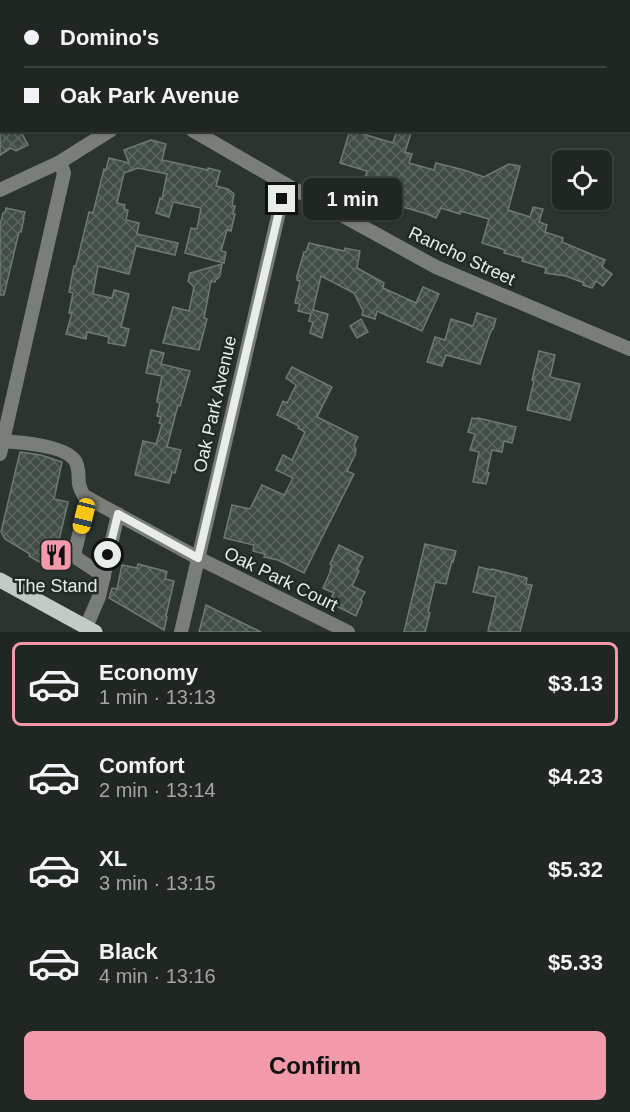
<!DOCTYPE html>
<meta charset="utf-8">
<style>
:root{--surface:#202722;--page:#2d332f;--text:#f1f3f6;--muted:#a2a5a5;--line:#3d4440;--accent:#f39aaa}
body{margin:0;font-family:Arial,sans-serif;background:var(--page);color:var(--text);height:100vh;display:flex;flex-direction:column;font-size:22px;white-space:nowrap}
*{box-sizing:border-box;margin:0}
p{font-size:20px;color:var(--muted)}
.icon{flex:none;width:33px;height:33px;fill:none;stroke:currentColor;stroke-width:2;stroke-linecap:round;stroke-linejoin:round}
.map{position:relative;height:632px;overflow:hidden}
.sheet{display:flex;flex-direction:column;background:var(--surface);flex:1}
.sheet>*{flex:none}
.hud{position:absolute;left:0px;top:0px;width:630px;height:132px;box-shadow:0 2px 4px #0004,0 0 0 2px var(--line);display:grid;align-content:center;height:132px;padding:0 24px;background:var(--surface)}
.controls{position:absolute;left:552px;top:150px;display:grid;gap:12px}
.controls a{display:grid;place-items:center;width:60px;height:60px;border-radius:9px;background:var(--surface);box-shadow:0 2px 4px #0004,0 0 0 2px var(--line);font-size:30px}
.end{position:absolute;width:27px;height:27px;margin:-14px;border:8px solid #e7ede9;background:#111;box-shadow:0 0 0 3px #111}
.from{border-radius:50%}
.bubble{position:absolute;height:42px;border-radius:9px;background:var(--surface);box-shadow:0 2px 4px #0004,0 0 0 2px var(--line);font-size:20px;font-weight:600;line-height:42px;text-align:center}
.car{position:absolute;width:18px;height:36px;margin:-18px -9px;border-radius:8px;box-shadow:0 0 4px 2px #0007;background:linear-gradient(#f5c518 24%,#345 0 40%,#f5c518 0 76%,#345 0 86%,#f5c518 0)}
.hud b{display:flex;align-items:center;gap:21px;height:57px;font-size:22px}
.hud b+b{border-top:2px solid var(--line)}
.hud i{width:15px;height:15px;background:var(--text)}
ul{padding:10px 0 0;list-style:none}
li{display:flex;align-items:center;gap:18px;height:84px;margin:0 12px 9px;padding:0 12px;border:3px solid transparent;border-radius:9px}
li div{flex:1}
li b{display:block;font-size:22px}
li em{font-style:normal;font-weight:600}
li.active{border-color:var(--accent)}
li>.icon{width:54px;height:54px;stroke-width:1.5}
.primary-button{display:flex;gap:12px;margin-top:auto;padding:12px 24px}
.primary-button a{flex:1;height:69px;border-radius:9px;background:var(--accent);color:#111;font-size:24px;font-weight:600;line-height:69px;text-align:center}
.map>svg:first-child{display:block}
.building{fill:url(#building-cross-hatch);stroke:#707a74;stroke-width:1.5}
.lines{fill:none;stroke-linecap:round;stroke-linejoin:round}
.minor{stroke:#7a7e7b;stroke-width:14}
.major{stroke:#c2cbc5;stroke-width:15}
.route{stroke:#e7ede9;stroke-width:8}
.labels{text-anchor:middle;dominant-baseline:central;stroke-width:5;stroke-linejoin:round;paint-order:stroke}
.street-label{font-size:18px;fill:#e7ede9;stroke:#212a25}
.poi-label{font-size:18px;fill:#e7ede9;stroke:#212a25}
</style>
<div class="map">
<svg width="630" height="632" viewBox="0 0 630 632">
<defs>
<pattern id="building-cross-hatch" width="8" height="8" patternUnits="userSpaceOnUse" patternTransform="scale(1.5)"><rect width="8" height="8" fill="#434d47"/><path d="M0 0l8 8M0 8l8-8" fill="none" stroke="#5e6762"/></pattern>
</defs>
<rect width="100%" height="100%" fill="#2b342e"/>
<g class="building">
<polygon points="0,130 20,130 28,145 16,151 11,148 0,155"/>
<polygon points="350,130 393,143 397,130 412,130 405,152 412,154 409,163 434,170 436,163 464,170 484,177 509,164 520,166 508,210 530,217 533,207 543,209 539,222 547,225 545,232 563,238 562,242 605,260 602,267 612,274 603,286 596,281 592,288 583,285 584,283 566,276 545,273 546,268 522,261 523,258 504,253 505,250 482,243 489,219 460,211 460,214 441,208 436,218 427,214 379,200 383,187 364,181 367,171 340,163"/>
<polygon points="151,140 166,144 162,160 208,170 208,168 220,171 216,186 228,189 234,194 232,206 235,206 233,214 235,214 231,231 227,230 221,251 226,252 224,263 185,253 191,228 197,229 201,208 173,202 169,217 156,213 160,198 162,199 167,174 138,168 124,173 117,203 125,205 124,209 128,210 126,220 139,223 137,234 178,243 175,255 136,246 129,274 98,266 93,294 112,298 114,290 129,294 121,327 129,329 125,346 108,343 109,337 87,332 86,339 66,334 72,313 69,313 73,293 69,292 74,266 76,266 89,212 93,213 104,169 106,170 109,158 129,163 124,150"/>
<polygon points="6,208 25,212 23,218 24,218 21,232 19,232 4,295 0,295 0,225 3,213 5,213"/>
<polygon points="309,243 344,251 345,248 360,251 357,268 384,283 383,288 416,303 423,287 439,294 422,331 377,311 375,319 362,315 363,311 354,293 321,276 313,310 328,314 322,338 310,333 313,322 309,321 311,314 298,311 300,304 295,303 300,281 297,280 297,276 304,252 306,252"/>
<polygon points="222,264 220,276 217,279 216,279 215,282 211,281 204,318 207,319 199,350 163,343 173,307 189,311 194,287 188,281 190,273"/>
<polygon points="477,313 496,319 493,329 492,329 489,336 480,364 446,355 442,366 427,362 435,337 445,340 451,319 473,326"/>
<polygon points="361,319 368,332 357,338 350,326"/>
<polygon points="151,350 164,353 161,364 190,371 180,406 178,405 167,447 181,450 175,473 172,472 169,483 135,475 143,441 156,444 162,424 159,423 161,417 157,416 160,403 157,402 157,400 162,376 146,373"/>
<polygon points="539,351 555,355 550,377 580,384 570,420 527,410 534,381 532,380"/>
<polygon points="292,367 332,387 317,417 358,437 354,445 356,449 355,455 347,471 354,474 304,573 278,560 264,557 265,554 253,551 254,545 224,538 232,505 250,509 262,485 284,495 293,478 276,470 283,455 292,460 305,432 298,428 299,426 277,415 283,401 287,403 296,385 286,378"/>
<polygon points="472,418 478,419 478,418 516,427 512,443 504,441 502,452 492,450 487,472 489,473 486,484 473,482 479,452 470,450 475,434 468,432"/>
<polygon points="20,452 41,455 62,462 54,499 68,502 59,540 66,542 60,567 52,566 50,568 29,556 30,554 5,539 1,532"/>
<polygon points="425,544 456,551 453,562 452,561 446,584 435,582 428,612 430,613 425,632 404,632"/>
<polygon points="339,545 363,557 357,570 359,571 352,586 365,592 361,599 362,602 356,616 332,604 334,599 331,598 334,593 323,588 331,570 330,570 332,565 330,564"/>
<polygon points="138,564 165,571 167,572 165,579 174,581 166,616 167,617 164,630 109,598 112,588 117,589 122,565 137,568"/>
<polygon points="479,567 492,570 492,569 527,578 526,584 532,585 520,632 494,632 488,631 496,597 473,592"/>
<polygon points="206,605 261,632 199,632"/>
</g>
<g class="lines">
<g class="minor">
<polyline points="180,2 180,0"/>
<polyline points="192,130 287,185 436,267 630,349"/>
<polyline points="0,190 60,162 111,130"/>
<path d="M 0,441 C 17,442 72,445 77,465 C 81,478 75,481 84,496 L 198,558 L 348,632"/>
<polyline points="0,454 64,173 60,162"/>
<polyline points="88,498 75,551 75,555 78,559 104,576"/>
<polyline points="86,627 99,597 118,514"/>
<polyline points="181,632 282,199 287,185"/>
</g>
<polyline class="major" points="0,580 95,632"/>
</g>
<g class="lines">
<polyline class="route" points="108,555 118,514 198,558 282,199"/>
</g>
<defs>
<symbol id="restaurant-square" viewBox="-11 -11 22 22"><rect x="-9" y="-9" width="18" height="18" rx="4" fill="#f39aaa" stroke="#212a25"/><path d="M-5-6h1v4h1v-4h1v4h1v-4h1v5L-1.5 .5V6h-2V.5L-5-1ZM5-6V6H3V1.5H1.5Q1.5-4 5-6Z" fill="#111"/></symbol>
</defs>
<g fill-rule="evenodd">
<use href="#restaurant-square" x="37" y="536" width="38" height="38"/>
</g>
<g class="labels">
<g class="street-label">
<text transform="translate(462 256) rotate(25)">Rancho Street</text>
<text transform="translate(215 404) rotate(-77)">Oak Park Avenue</text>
<text transform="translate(281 579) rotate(26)">Oak Park Court</text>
</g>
<g class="poi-label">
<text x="56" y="586">The Stand</text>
</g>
</g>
</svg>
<div class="controls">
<a><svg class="icon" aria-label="locate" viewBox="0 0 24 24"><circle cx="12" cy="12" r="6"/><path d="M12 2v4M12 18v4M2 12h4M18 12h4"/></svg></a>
</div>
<i class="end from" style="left:108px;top:555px"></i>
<i class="end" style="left:282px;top:199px"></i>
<div class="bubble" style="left:303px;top:178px;width:99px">1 min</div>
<i class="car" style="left:84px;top:516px;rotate:194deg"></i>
<div class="hud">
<b><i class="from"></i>Domino's</b>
<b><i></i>Oak Park Avenue</b>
</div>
</div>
<section class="sheet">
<ul>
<li class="active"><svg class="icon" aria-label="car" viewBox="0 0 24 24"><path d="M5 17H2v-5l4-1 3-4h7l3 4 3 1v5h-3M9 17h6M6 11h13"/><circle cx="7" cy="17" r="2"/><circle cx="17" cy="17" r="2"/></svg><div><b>Economy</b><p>1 min · 13:13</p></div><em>$3.13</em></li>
<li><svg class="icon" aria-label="car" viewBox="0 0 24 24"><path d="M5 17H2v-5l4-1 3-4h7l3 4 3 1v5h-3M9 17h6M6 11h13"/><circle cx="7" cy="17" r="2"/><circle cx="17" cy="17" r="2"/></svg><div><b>Comfort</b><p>2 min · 13:14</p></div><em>$4.23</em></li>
<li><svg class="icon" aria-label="car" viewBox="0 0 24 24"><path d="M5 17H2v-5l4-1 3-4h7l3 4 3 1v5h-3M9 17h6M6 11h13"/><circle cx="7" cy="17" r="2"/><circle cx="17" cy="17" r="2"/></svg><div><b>XL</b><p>3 min · 13:15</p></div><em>$5.32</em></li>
<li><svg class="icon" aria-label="car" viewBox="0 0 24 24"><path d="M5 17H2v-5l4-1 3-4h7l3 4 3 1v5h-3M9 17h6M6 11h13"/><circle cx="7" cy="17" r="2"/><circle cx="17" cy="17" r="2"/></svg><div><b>Black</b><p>4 min · 13:16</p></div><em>$5.33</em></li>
</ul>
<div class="primary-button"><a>Confirm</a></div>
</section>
